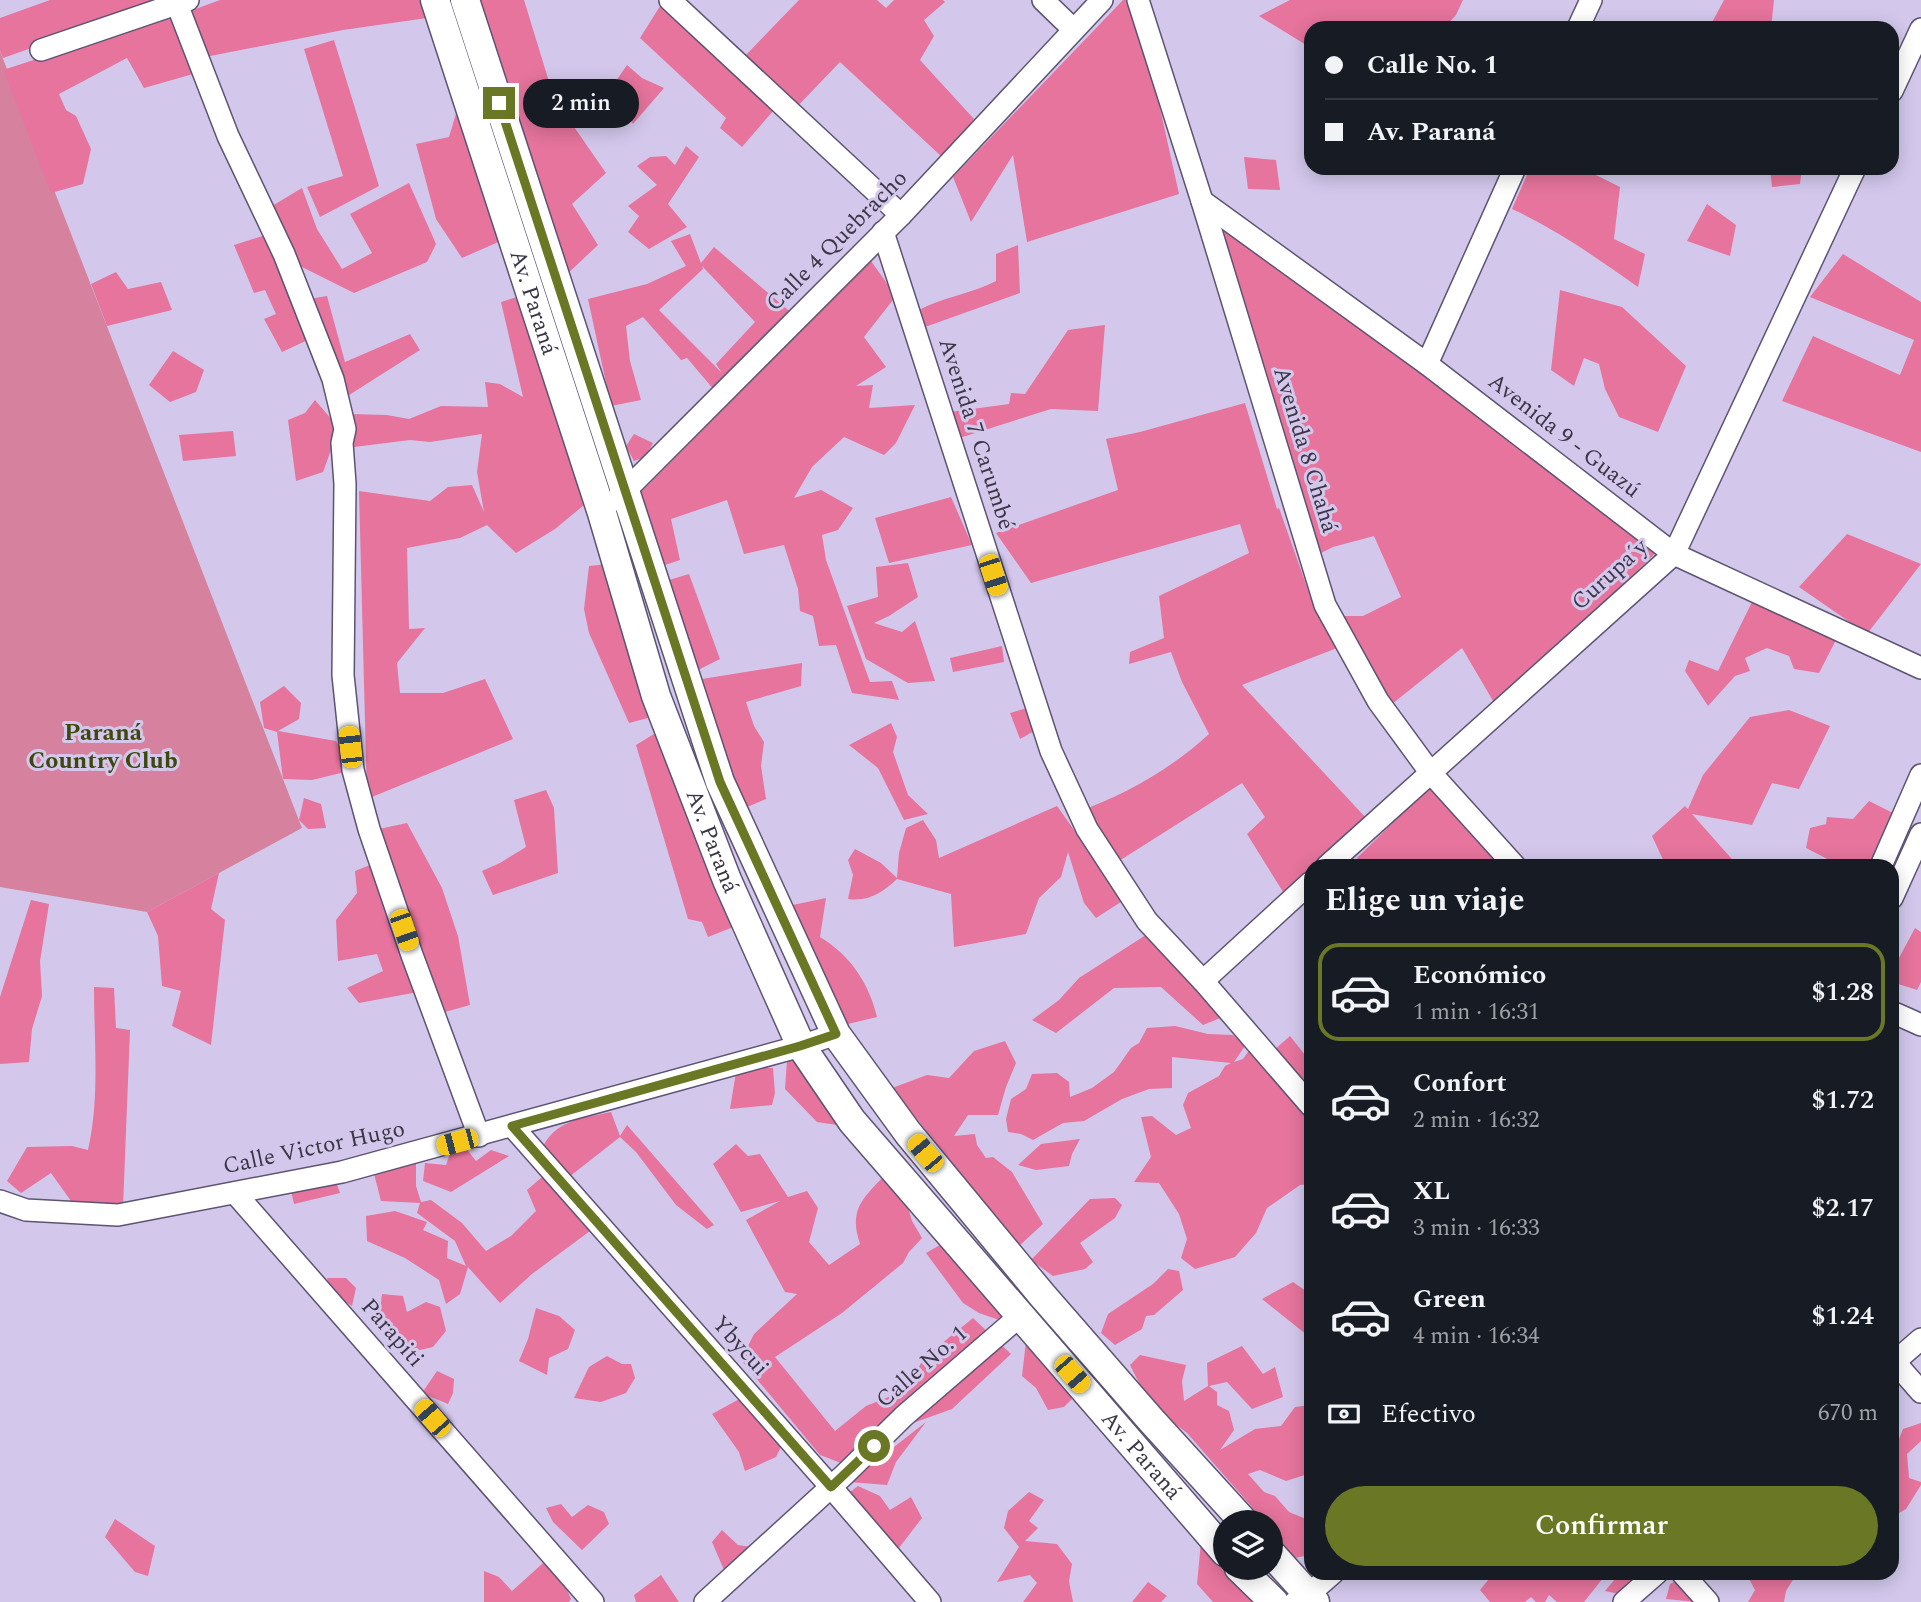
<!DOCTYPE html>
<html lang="es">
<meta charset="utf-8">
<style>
:root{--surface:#171b24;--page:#20242c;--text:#f1f3f6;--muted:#9ea1a6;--line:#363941;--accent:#6a7825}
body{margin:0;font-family:Spectral,serif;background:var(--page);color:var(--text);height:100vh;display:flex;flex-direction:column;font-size:26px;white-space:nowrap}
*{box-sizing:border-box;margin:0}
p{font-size:23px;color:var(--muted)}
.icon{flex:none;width:38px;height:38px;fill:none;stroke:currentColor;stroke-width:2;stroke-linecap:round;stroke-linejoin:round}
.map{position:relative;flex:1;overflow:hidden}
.side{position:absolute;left:1304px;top:859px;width:595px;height:721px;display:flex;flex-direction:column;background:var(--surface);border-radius:21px;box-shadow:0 4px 18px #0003}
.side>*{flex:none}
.guide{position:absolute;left:1304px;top:21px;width:595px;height:154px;border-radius:21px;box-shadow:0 4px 18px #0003;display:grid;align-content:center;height:154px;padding:0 21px;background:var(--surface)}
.tools{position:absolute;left:1213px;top:1510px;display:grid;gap:14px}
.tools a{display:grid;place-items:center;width:70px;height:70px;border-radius:50%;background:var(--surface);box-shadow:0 4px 18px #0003;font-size:35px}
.end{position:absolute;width:32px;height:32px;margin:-16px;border:9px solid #6a7825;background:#fff;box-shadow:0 0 0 4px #fff}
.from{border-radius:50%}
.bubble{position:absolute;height:49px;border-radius:24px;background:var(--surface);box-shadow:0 4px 18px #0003;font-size:23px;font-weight:600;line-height:49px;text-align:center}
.car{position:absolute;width:21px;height:42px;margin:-21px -10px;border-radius:9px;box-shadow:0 0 5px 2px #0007;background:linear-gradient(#f5c518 24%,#345 0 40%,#f5c518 0 76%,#345 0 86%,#f5c518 0)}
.guide b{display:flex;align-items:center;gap:24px;height:66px;font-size:26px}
.guide b+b{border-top:2px solid var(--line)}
.guide i{width:18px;height:18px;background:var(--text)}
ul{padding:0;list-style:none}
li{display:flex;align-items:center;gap:21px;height:98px;margin:0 14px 10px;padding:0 7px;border:4px solid transparent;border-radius:21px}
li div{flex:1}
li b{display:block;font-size:26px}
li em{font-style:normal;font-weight:600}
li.current{border-color:var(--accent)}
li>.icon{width:63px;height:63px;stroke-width:1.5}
h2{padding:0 21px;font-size:32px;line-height:84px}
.pay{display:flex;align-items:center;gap:18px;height:77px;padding:0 21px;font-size:26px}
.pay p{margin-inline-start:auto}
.action{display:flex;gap:14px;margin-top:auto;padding:14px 21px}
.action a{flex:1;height:80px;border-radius:42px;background:var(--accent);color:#fff;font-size:28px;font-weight:600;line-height:80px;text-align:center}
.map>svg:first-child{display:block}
.green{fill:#d6829e}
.forest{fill:#e6749d;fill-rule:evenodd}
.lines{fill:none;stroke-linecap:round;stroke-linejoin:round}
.street-casing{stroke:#5d5373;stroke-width:24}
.secondary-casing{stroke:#5d5373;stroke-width:31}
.street{stroke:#fff;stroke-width:21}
.secondary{stroke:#fff;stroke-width:28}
.route{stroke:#6a7825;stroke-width:9}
.labels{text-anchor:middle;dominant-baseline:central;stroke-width:6;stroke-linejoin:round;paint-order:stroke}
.street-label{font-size:23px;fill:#3b3645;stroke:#d3c8ec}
.neighbourhood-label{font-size:24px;font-weight:bold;fill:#3e480d;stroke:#d3c8ec}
</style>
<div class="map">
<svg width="1921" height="1602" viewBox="0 0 1921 1602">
<rect width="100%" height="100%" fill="#d3c8ec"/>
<polygon class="green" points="0,51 302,828 147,912 0,887"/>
<g class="forest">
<polygon points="50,0 168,0 3,58 0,51 0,18"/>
<polygon points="220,0 458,0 461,10 434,17 343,30 205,57 190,11"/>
<polygon points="479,0 524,0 554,98 606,173 572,204 598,245 564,277"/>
<polygon points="799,0 877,0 886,8 894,0 943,0 945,2 924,20 934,36 920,60 974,119 942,157 840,62 791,113 744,57"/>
<polygon points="1123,0 1136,0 1179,194 1027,242 1013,155 971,222 953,177"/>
<polygon points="1290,0 1463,0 1456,15 1444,28 1311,28 1311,48 1259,16"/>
<polygon points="1724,0 1774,0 1771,28 1709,28"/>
<polygon points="662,3 773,111 742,147 720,128 726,118 640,38"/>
<polygon points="171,15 200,72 144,88 127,58 59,94 66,110 76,116 91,149 83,184 51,193 3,70"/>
<polygon points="334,40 379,186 320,217 307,187 343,176 304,49"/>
<polygon points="627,65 642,78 664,88 633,124 626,111 607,94"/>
<polygon points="464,87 503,240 462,258 436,219 416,144 449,137"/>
<polygon points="686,146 699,157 668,204 687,227 649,249 628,232 639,216 628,206 657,185 637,166 650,157 666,156 675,165"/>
<polygon points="1244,157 1276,160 1280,190 1248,189"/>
<path d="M 1530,168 L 1582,168 L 1620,187 L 1614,239 L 1645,254 L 1638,287 C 1597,258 1557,230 1512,209 Z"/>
<polygon points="1770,168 1802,168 1800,184 1772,187"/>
<polygon points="409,183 436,244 427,262 354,293 288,260 272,206 302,188 317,229 342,269 372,253 350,214"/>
<polygon points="1707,204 1736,225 1730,256 1687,241"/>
<polygon points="1212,220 1662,547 1496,706 1462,648 1387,708 1337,616 1363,616 1401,597 1374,536 1333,547 1315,556"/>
<polygon points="272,233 314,337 282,352 264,319 276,314 265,290 254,293 234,245"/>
<path d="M 690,234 L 701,263 L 714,247 L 794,315 L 715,391 L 687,358 L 681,360 L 643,317 L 626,326 L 630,361 L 641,400 L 611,406 L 588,299 L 647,284 L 686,266 L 671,241 ZM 702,266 L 755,322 L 716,364 L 722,373 L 659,310 L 703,269 Z"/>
<path d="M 1018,245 L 1020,293 L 925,327 L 917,311 C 942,297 971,294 996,281 L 996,254 Z"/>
<polygon points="1843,254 1921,302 1921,452 1782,401 1813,336 1900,375 1914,340 1810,297"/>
<polygon points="871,261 896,296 864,337 886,367 856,386 873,385 869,408 915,405 896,443 884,455 844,437 812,467 794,498 821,490 853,508 838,530 822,535 826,560 870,682 892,681 899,700 852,693 836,645 819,646 813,616 800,611 798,589 784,545 744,554 727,500 671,519 680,560 662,566 641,492"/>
<polygon points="116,272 128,289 161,282 172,310 107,326 91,284"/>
<polygon points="1560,290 1622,307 1686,366 1658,432 1619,417 1605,389 1599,364 1584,358 1574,386 1551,370"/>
<polygon points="523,295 586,467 584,505 555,529 516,553 487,525 460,538 407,548 409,629 425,628 397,663 400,693 443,693 485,679 513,739 367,799 359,491 430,501 448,487 472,485 484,512 477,472 482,434 430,442 410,440 346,448 349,414 387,415 409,419 441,406 488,407 485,382 500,384 523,397 501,302"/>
<polygon points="327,296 345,362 410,334 420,350 346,397 309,299"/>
<polygon points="1105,325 1098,411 1051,409 950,441 950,412 1009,404 1011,393 1025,394 1068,330"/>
<polygon points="173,351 204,370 196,392 170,402 149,385"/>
<polygon points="315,400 339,428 323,472 296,481 288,420 305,413"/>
<path d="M 1245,403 L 1277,509 L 1279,508 L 1313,604 L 1337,648 L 1242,685 L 1367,819 L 1316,866 L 1311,866 L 1311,871 L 1285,895 L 1247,834 L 1265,817 L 1242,783 L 1119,861 L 1077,812 C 1125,795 1171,769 1209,734 L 1182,682 L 1171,652 L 1129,664 L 1130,652 L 1164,638 L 1159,596 L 1249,553 L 1240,524 L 1031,583 L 996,533 L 1118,490 L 1106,439 L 1140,432 Z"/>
<polygon points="233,431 236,456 183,461 179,435"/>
<polygon points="634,434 653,443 645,457 634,461 626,446"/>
<polygon points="951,497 972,545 889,563 875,518"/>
<polygon points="1847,534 1921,564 1867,634 1799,587"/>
<polygon points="617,563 663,714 629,723 589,633 584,609 589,566"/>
<polygon points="908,563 918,597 889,616 874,623 902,632 915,621 935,681 908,683 866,659 847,606 878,597 876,567"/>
<polygon points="689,574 720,659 692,673 669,580"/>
<polygon points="1753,600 1837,638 1819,673 1794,669 1789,656 1767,648 1745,658 1750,671 1735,676 1708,706 1685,671 1689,660 1718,671"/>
<polygon points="1002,646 1004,662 953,672 950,658"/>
<polygon points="802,663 801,686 746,702 754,726 764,742 761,766 766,799 745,808 733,796 702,679"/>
<polygon points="284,686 301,703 299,719 278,731 336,741 353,770 312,780 283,779 277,732 264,728 260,702"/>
<polygon points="1027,708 1036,730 1020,739 1010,713"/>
<polygon points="1789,710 1830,726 1799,789 1772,783 1752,825 1692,814 1738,866 1666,866 1652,836 1685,806 1688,809 1703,775 1750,717"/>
<polygon points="891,723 897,737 893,752 908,795 928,814 904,820 878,768 849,745"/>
<polygon points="662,729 741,924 708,937 702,922 688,919 636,745"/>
<polygon points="1429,787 1502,866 1363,866 1357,858"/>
<polygon points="546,790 554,808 558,873 493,895 482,871 500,863 526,847 514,800"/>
<polygon points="304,798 321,804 326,828 308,829 299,820"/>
<polygon points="1869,801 1893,813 1869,866 1841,866 1806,848 1810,828 1826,824 1827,817 1853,819"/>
<path d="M 1057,806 L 1124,900 L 1096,918 L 1084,903 L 1068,852 L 1061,877 L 1039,898 L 1026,934 L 954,947 L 951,894 L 897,879 C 883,892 869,902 848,899 L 853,875 L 848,860 L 855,849 L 881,863 L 897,878 L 899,853 L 906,828 L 923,820 L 936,840 L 939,858 Z"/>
<polygon points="407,823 442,888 458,936 470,1005 445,1012 379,829"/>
<polygon points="375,863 418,992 359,1003 347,988 383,971 377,954 338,961 336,920 357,893 355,871"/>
<polygon points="219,873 211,909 225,920 211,1045 172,1026 181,991 162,986 158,936 147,912"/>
<path d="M 826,898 L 820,937 C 850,955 869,983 877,1017 L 848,1024 L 825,986 L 788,906 Z"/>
<polygon points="31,900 49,904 40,961 42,996 32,1029 29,1062 0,1064 0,997"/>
<polygon points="1915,928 1921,932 1921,982 1917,990 1892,982 1892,971"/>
<polygon points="1149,933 1223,1017 1203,1025 1161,987 1114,988 1056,1033 1032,1020 1059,1000 1079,978"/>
<path d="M 94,987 L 114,988 L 116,1028 L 130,1030 L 123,1207 L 71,1201 L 51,1173 L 21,1193 L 7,1181 L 27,1147 L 72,1146 L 88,1150 C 100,1098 94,1041 94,987 Z"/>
<polygon points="1175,1026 1208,1034 1233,1035 1245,1046 1234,1062 1243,1059 1255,1042 1267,1056 1290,1036 1305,1055 1311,1050 1311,1184 1300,1185 1267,1208 1256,1233 1235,1257 1195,1269 1181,1258 1187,1239 1179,1214 1159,1183 1134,1182 1151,1157 1141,1117 1152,1116 1176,1135 1191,1128 1183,1105 1188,1093 1219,1076 1225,1066 1231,1063 1172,1057 1172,1088 1149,1089 1122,1099 1084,1121 1063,1123 1033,1140 1021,1134 1008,1132 1006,1119 1011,1099 1026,1089 1032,1074 1057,1073 1069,1082 1070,1097 1092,1088 1114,1072 1131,1048 1139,1043 1147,1028"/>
<polygon points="1005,1041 1016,1063 1006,1087 998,1115 968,1115 954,1136 975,1134 977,1145 986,1158 993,1157 1012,1172 1043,1224 1019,1246 892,1088 927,1075 949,1078 974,1051"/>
<polygon points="817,1060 848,1098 837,1125 817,1122 785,1089 787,1061"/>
<polygon points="737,1066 773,1068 775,1093 772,1105 730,1109"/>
<path d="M 611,1112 L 620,1136 L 627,1125 L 714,1225 L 707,1229 L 676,1205 L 636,1152 L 620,1137 L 569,1177 L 541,1151 C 553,1120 583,1118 611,1112 Z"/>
<polygon points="1080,1139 1072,1154 1069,1166 1036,1170 1018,1165 1041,1144"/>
<path d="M 736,1144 L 748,1156 L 760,1154 L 788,1197 L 807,1191 L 818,1208 L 809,1242 L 829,1265 L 860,1244 C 849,1211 861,1200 883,1177 L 903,1191 L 912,1221 L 922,1238 L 909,1252 L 903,1263 L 842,1313 L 775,1357 L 835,1431 L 866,1406 L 906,1390 L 924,1358 L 973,1318 L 1011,1354 L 952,1409 L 913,1423 L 849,1466 L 820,1455 L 741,1360 L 754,1334 L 797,1294 L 785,1292 L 746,1220 L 780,1201 L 741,1212 L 713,1164 Z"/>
<polygon points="465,1147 476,1161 491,1150 509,1156 451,1192 423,1181 425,1163 446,1165 451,1151"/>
<polygon points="416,1163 416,1186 421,1202 431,1200 462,1223 486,1251 511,1236 536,1211 527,1190 549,1171 590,1231 532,1274 500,1303 468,1267 460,1294 446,1304 439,1280 405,1258 367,1241 366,1216 395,1211 427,1222 423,1230 448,1241 447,1258 466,1266 455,1241 417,1213 420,1203 381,1201 373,1170"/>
<polygon points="335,1179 340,1193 294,1204 291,1191"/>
<polygon points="1115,1198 1122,1205 1115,1218 1080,1243 1093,1262 1085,1269 1053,1276 1031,1260 1090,1199"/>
<polygon points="947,1241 1007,1311 1002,1321 979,1313 963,1303 926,1253"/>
<polygon points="1168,1269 1179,1271 1183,1290 1154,1315 1146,1316 1142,1329 1115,1345 1101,1333 1108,1314 1153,1284"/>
<polygon points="327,1278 346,1278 356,1288 352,1306 331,1293"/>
<polygon points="1293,1282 1306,1291 1311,1292 1311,1331 1307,1335 1262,1299"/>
<polygon points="382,1294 403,1296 407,1312 426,1302 440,1307 446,1331 433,1347 402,1354 380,1312"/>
<polygon points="536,1308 559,1316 575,1330 568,1349 549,1358 547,1375 519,1361 528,1339"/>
<polygon points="1028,1324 1084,1387 1064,1407 1048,1410 1036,1388 1022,1376"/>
<polygon points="1242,1346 1263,1374 1275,1367 1283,1397 1252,1409 1227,1382 1209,1386 1217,1392 1217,1405 1229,1411 1234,1430 1220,1450 1255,1429 1281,1426 1295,1407 1311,1405 1311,1473 1286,1481 1260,1470 1248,1474 1264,1492 1275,1496 1289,1512 1311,1521 1307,1531 1311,1534 1309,1555 1295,1558 1271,1529 1270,1522 1265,1522 1187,1433 1163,1415 1144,1393 1130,1365 1140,1355 1186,1365 1182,1381 1184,1401 1208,1386 1207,1363"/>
<polygon points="607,1356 622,1364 631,1364 635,1378 626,1393 601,1402 574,1398 589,1367"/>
<polygon points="437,1371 454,1379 453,1393 448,1404 422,1393"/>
<polygon points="743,1397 784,1441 776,1457 745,1471 739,1452 712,1414"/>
<polygon points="926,1422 896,1462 887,1485 849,1482"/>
<polygon points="1921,1423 1921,1441 1907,1454 1909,1478 1921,1482 1921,1485 1906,1509 1892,1517 1892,1452 1895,1449 1903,1429"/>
<polygon points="858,1486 880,1496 890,1510 911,1497 922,1518 895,1553 842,1498"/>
<polygon points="1029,1492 1044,1500 1029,1521 1038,1528 1025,1541 1057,1544 1072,1564 1069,1581 1073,1602 1023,1602 1037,1583 1030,1575 997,1582 1019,1547 1004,1528 1008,1511"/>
<polygon points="561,1504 572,1517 588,1505 604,1512 609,1524 582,1550 553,1522 546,1508"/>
<polygon points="115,1519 155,1546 148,1576 135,1572 105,1537"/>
<polygon points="722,1530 738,1545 752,1547 738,1567 724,1570 712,1542"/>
<polygon points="1201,1542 1260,1602 1213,1602 1197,1584"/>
<polygon points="552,1555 571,1599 569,1602 484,1602 484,1571 499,1577 512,1591"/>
<polygon points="1494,1573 1607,1573 1584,1602 1557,1602 1549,1595 1545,1602 1536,1602 1531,1597 1525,1602 1490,1602 1480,1590"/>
<polygon points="1620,1573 1637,1573 1636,1579 1619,1594 1605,1591"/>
<polygon points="1746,1573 1791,1573 1794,1578 1786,1591 1784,1602 1748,1602 1755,1590"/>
<polygon points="661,1575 679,1602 636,1602 634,1595"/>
<polygon points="1685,1576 1704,1579 1703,1596 1696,1602 1666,1599 1670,1584"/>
<polygon points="1148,1582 1167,1596 1161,1602 1132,1602"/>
</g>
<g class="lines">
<defs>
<g id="street">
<polyline points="670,0 901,215"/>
<polyline points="1043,0 1073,29"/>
<polyline points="1138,0 1202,201 1325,605 1378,701 1430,772 1515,866"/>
<polyline points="177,4 228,136 284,254 333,379 345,429 342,443 345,484 343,675 353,770 369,829 412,955 479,1136"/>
<polyline points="1578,28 1591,0"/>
<polyline points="41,50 188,0"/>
<polyline points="1892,91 1921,29"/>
<polyline points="1202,201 1427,364 1674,554 1921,668"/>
<polyline points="883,232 1051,751 1087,829 1147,921 1203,981 1311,1106"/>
<polyline points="1427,364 1515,168"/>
<polyline points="616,500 901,215 1102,0"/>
<polyline points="1327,866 1674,554 1855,168"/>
<polyline points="1881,866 1921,775"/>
<polyline points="1892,898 1921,834"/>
<polyline points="1203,981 1311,882"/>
<polyline points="1892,1012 1921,1025"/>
<polyline points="512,1126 831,1487 930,1602"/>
<polyline points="235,1193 593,1602"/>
<polyline points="0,1201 26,1210 118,1215 342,1172 801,1046 836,1034"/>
<polyline points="1892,1359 1921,1392"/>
<polyline points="1892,1364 1921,1339"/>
<polyline points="1682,1573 1708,1602"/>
<polyline points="705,1602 844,1475 904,1416 1021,1315"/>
<polyline points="1295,1602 1308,1595 1333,1573"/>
<polyline points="1624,1602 1657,1573"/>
</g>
<g id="secondary">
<path id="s1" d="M 435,0 L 602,513 L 656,696 L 727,880 L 801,1046 L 852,1121 L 1225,1552"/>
<polyline points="465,0 720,782 836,1034 908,1133 1042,1295 1151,1420 1244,1522"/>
<polyline points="1270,1552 1315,1602"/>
<polyline points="1239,1568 1274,1602"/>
</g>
</defs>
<use href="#street" class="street-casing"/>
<use href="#secondary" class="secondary-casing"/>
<use href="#street" class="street"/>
<use href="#secondary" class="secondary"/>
</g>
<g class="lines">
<polyline class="route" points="499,103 720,782 836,1034 800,1046 512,1126 831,1487 874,1446"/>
</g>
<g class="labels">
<g class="street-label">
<text transform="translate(837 241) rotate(-45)">Calle 4 Quebracho</text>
<text stroke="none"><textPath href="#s1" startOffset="318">Av. Paraná</textPath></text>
<text transform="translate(976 434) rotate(72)">Avenida 7 Carumbé</text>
<text transform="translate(1564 436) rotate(38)">Avenida 9 - Guazú</text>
<text transform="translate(1305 450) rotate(73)">Avenida 8 Chahá</text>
<text transform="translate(1610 575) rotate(-42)">Curupa´y</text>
<text stroke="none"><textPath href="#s1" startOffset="886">Av. Paraná</textPath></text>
<text transform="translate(314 1148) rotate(-12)">Calle Victor Hugo</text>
<text transform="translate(392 1333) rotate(49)">Parapiti</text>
<text transform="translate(740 1346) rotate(48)">Ybycui</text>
<text transform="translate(922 1367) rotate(-41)">Calle No. 1</text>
<text stroke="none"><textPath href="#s1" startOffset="1642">Av. Paraná</textPath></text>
</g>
<g class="neighbourhood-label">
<text x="103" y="733">Paraná<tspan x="103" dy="28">Country Club</tspan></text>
</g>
</g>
</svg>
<div class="tools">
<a><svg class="icon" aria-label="layers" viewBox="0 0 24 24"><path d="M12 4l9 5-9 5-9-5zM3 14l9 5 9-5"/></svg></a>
</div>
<i class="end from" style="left:874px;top:1446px"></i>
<i class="end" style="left:499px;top:103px"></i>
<div class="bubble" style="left:523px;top:79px;width:116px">2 min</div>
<i class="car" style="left:993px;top:575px;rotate:162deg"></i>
<i class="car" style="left:350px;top:747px;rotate:354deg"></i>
<i class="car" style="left:404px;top:930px;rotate:161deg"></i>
<i class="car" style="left:457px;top:1142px;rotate:255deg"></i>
<i class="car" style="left:925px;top:1153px;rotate:320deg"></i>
<i class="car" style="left:1072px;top:1374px;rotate:139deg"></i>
<i class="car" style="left:432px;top:1418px;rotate:319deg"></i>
<div class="guide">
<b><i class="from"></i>Calle No. 1</b>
<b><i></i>Av. Paraná</b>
</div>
<section class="side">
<h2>Elige un viaje</h2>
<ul>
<li class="current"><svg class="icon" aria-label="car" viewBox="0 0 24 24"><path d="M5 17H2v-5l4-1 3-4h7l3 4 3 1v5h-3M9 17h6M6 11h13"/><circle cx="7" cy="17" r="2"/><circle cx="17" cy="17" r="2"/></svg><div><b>Económico</b><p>1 min · 16:31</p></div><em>$1.28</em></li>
<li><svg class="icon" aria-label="car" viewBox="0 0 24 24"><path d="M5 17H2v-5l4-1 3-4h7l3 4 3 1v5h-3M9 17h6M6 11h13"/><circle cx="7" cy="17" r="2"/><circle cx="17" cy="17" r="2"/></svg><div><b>Confort</b><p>2 min · 16:32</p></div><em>$1.72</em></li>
<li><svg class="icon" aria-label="car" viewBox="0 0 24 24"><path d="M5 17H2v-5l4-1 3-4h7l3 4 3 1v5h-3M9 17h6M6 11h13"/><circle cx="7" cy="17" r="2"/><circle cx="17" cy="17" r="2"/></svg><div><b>XL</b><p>3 min · 16:33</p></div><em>$2.17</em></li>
<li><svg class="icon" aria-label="car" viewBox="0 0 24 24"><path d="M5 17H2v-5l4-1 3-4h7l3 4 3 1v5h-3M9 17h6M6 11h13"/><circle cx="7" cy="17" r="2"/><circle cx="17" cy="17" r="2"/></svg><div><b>Green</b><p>4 min · 16:34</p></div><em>$1.24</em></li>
</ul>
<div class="pay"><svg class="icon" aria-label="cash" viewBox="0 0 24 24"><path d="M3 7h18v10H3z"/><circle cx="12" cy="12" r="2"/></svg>Efectivo<p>670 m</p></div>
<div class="action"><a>Confirmar</a></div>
</section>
</div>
